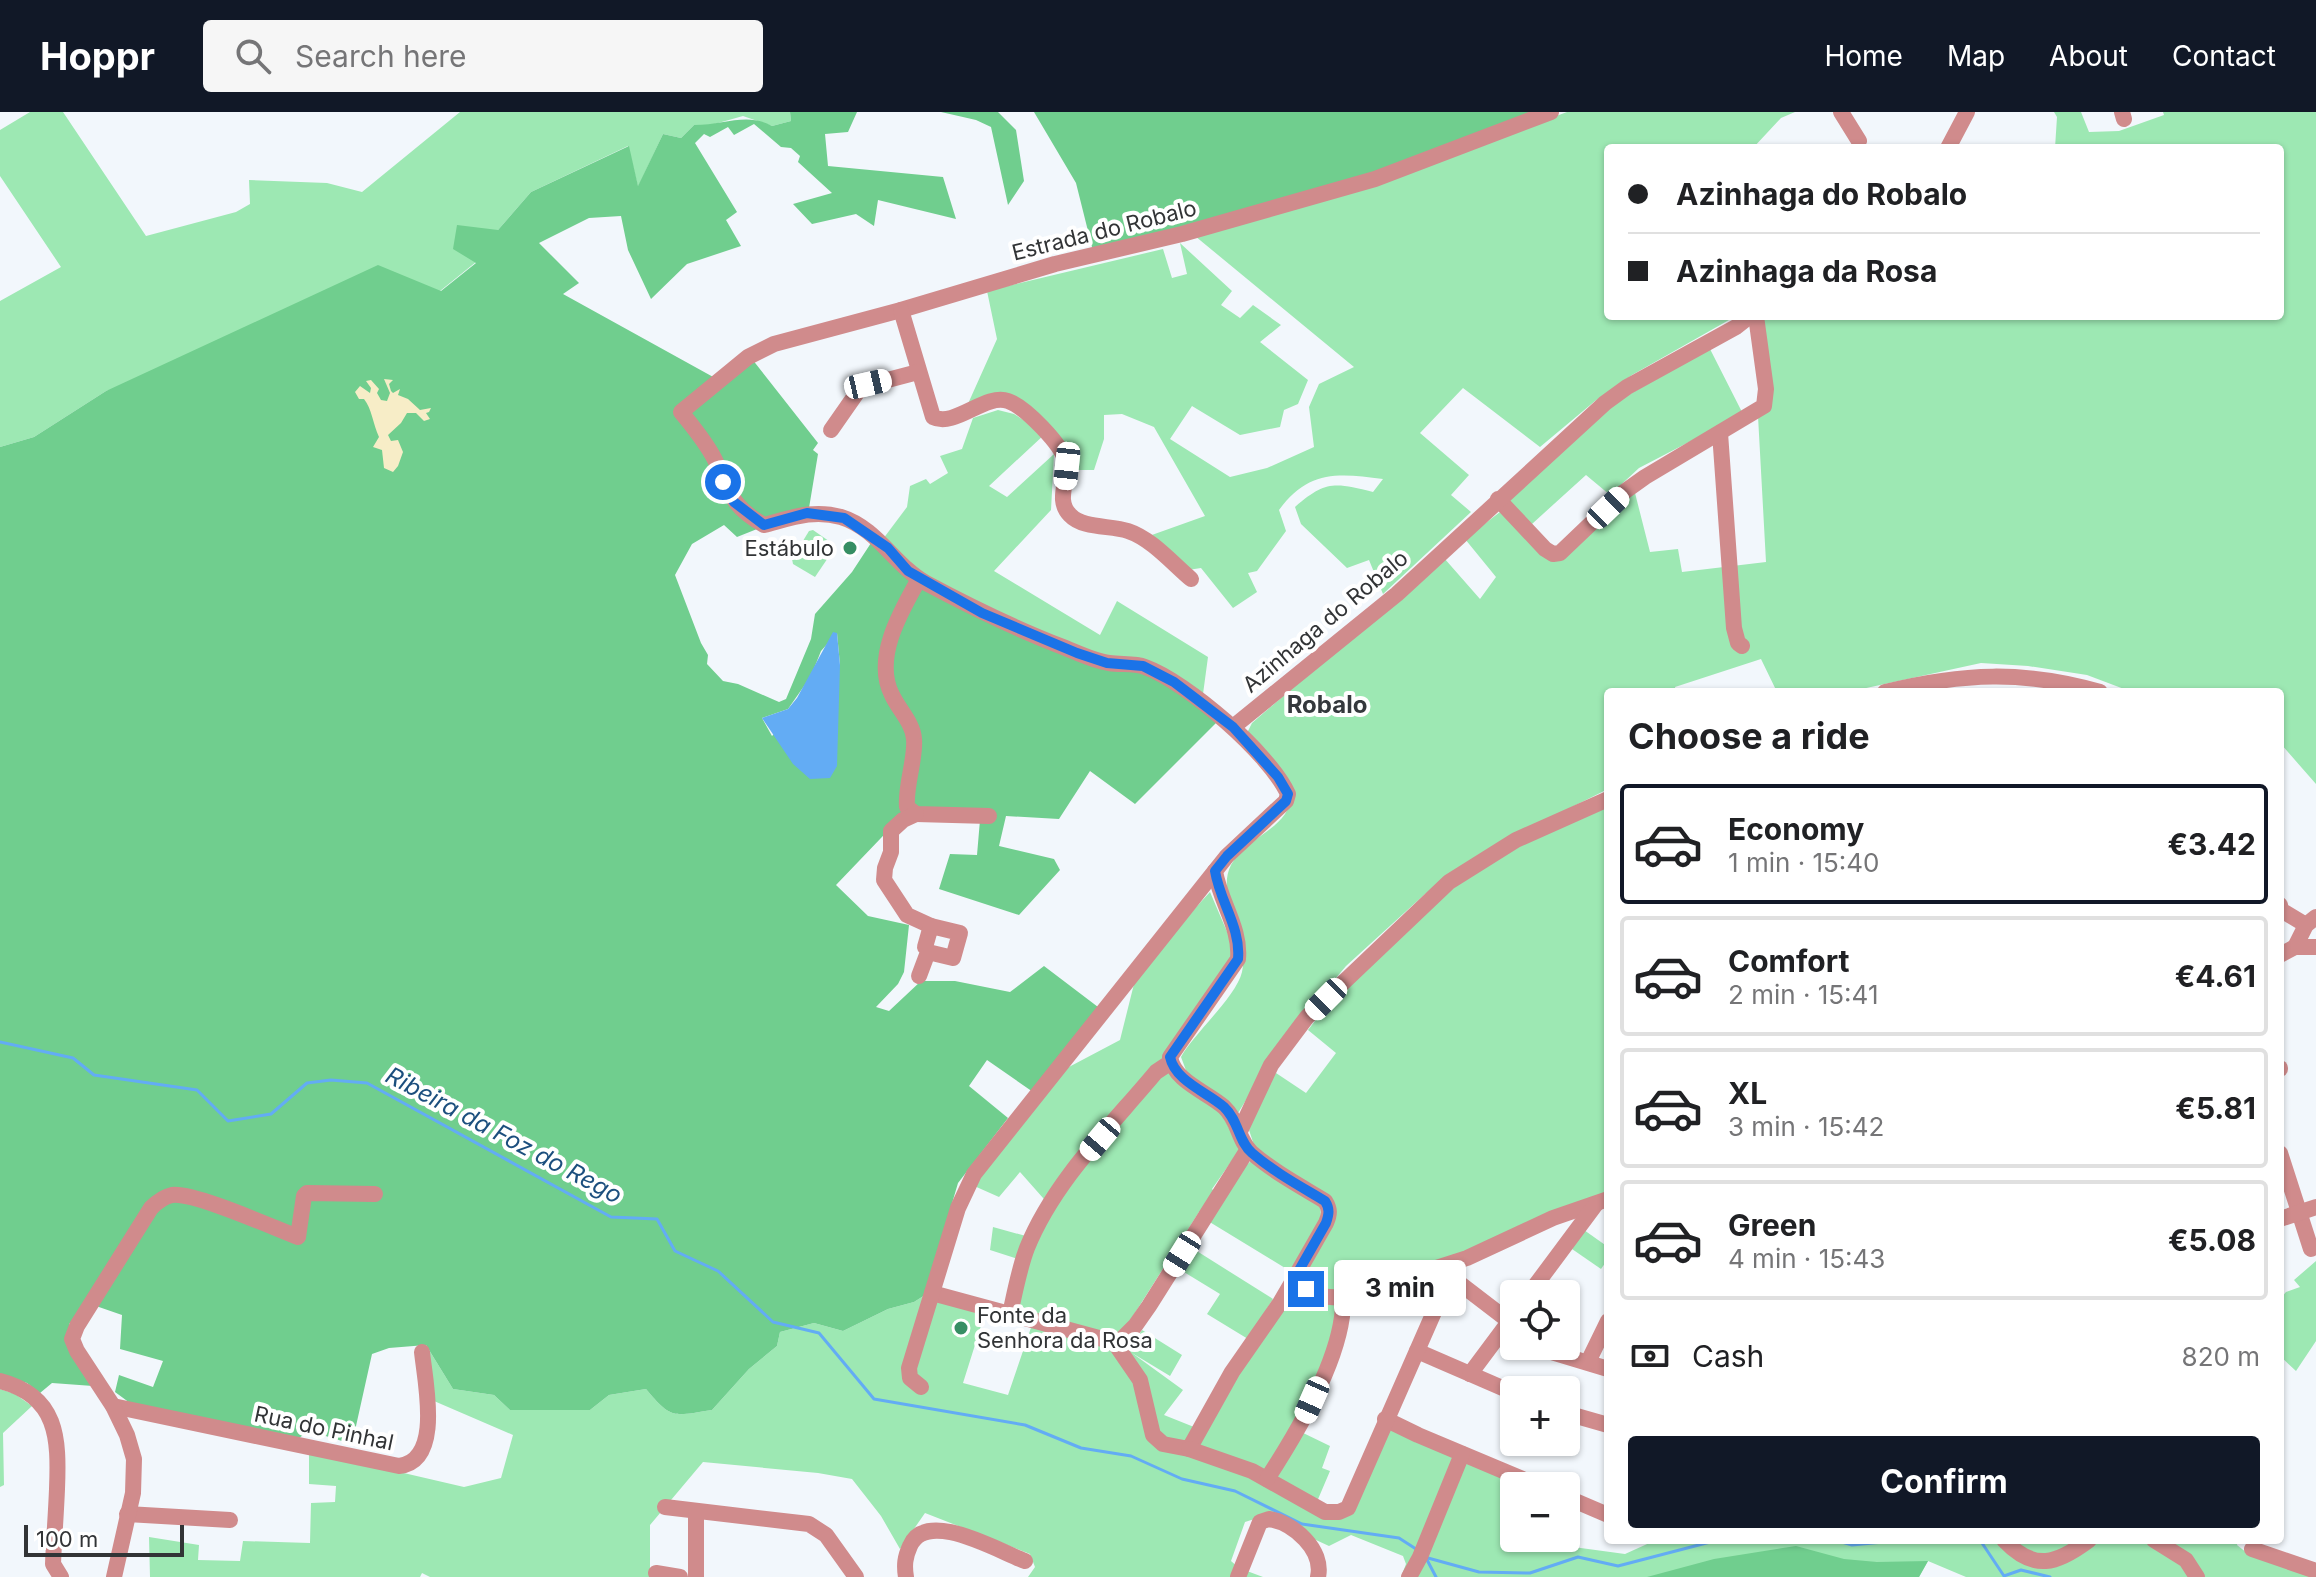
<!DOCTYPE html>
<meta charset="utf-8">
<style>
:root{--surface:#fff;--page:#f6f6f6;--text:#202124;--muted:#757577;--line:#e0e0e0;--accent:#111827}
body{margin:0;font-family:Inter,sans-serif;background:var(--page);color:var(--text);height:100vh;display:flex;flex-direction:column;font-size:30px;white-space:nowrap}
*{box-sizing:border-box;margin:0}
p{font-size:26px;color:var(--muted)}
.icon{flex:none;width:44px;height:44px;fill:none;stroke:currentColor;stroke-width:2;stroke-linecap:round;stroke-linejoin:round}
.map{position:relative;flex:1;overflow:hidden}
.details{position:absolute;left:1604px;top:576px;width:680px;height:856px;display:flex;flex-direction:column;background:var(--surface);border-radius:8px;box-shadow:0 2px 6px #0004}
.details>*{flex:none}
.hud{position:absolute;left:1604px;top:32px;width:680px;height:176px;border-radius:8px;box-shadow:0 2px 6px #0004;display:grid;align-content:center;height:176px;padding:0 24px;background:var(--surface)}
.fabs{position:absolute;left:1500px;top:1168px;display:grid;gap:16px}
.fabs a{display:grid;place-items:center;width:80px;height:80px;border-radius:8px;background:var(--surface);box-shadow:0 2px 6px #0004;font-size:40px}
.scale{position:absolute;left:24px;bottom:20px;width:160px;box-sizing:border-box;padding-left:8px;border:4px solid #323436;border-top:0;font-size:22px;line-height:28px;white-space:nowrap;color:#323436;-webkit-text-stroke:6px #fff;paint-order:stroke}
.end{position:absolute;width:36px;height:36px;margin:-18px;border:10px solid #1a73e8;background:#fff;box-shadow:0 0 0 4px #fff}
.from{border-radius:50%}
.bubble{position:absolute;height:56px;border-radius:8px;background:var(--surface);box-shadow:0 2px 6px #0004;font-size:26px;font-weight:700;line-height:56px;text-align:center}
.car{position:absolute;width:24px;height:48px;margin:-24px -12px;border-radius:10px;box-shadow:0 0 6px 2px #0007;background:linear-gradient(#fff 24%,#345 0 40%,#fff 0 76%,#345 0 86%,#fff 0)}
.hud b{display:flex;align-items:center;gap:28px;height:76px;font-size:30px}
.hud b+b{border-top:2px solid var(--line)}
.hud i{width:20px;height:20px;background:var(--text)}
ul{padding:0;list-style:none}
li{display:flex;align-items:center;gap:24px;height:120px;margin:0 16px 12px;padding:0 8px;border:4px solid var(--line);border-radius:8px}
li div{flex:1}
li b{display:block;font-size:30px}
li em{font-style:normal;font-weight:700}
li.selected{border-color:var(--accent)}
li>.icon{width:72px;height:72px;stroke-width:1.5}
h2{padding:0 24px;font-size:36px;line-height:96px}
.pay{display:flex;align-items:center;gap:20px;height:88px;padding:0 24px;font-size:30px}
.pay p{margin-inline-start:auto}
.action{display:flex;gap:16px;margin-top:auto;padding:16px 24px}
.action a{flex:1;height:92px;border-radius:8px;background:var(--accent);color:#fff;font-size:32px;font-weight:700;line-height:92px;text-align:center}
header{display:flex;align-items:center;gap:48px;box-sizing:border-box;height:112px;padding:0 40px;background:var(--accent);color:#fff}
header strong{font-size:38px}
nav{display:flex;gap:44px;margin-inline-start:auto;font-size:28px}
.search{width:560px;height:72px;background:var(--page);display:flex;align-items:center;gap:20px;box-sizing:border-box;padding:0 28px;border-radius:8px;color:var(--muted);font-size:30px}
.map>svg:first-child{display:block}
.green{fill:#9de8b3}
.forest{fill:#70ce8e;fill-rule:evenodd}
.sand{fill:#f7edc7}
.water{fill:#63acf4}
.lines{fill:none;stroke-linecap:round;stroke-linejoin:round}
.stream{stroke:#63acf4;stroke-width:3}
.minor{stroke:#d08b8c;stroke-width:16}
.route{stroke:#1a73e8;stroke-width:10}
.poi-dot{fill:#368e63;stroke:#fff;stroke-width:3}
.labels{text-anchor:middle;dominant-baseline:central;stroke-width:8;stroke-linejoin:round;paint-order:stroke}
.street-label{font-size:22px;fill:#323436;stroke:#fff}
.poi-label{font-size:22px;fill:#323436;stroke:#fff;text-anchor:end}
.neighbourhood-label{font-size:24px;font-weight:bold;fill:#34383c;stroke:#fff}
.water-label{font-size:24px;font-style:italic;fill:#1c4f7e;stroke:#fff}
</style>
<header>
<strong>Hoppr</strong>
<div class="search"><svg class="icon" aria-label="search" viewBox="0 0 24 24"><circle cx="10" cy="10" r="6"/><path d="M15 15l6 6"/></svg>Search here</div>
<nav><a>Home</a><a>Map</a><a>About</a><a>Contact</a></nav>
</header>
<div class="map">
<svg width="2316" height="1465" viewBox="0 0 2316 1465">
<rect width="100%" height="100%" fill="#f2f7fc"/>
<g class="green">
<polygon points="30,0 63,0 146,124 236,100 250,92 249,68 327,71 362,80 460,0 790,0 791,9 772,14 743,4 711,13 694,13 681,26 663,22 638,75 628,34 531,80 498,118 476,150 440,179 106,279 34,325 0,335 0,189 61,155 0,64 0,18"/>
<path d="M 1567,0 L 1795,0 L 1781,6 L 1753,36 L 1608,36 L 1608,204 L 1736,204 L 1632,263 L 1595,289 L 1540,335 L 1463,276 L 1420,321 L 1469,363 L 1451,383 L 1471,400 L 1383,482 L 1369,448 L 1347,456 L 1301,412 L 1295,395 C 1326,368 1335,371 1373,380 L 1383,367 C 1338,361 1308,358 1279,398 L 1286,419 L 1257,459 L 1248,461 L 1257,480 L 1233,496 L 1201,456 L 1188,458 L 1149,424 L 1205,404 L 1154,315 L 1122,302 L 1104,303 L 1104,327 L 1094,358 L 1073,358 L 1070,338 L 1015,284 L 967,294 L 997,227 L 987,179 L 1163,137 L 1172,166 L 1187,162 L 1180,131 L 1232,179 L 1221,193 L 1240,206 L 1253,193 L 1281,213 L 1260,230 L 1308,268 L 1298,292 L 1284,298 L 1280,315 L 1240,323 L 1192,294 L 1170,327 L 1230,365 L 1267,356 L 1314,335 L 1309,295 L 1319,272 L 1354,255 L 1195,124 L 1457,41 Z"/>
<path d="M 2054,0 L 2081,0 L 2089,20 L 2119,19 L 2164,3 L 2163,0 L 2316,0 L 2316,672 L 2280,631 L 2280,580 L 2132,580 L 2087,563 L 2028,554 L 1981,551 L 1848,580 L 1777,580 L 1761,547 L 1675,575 L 1676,580 L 1608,580 L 1608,677 L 1488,737 L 1425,782 L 1346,854 L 1282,930 L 1238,1001 L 1187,961 L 1181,945 C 1195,920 1236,885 1242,860 C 1250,825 1215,784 1231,753 C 1242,731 1271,722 1285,702 C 1288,698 1289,690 1290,685 L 1246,623 L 1252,611 L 1444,446 L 1480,487 L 1496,465 L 1465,427 L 1500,400 L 1533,362 L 1612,292 L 1710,237 L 1743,302 L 1639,356 L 1610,383 L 1586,363 L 1522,421 L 1557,444 L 1635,381 L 1650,440 L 1678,437 L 1682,460 L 1766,450 L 1758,304 L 1763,204 L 2280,204 L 2280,36 L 2055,36 L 2057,5 Z"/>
<polygon points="998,298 1014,302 1045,322 989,374 1007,385 1054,342 1051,398 994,459 1100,523 1117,489 1208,545 1203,582 1091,543 986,499 913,457 883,427 907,395 910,374 926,367 930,372 948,361 940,344 962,337 973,306"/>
<polygon points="813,418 836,434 815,465 793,452 792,447 809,419"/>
<polygon points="1608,690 1608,1079 1481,1137 1373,1172 1329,1181 1306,1171 1301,1162 1333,1094 1256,1039 1249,1018 1258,988 1276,961 1306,981 1336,941 1308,918 1332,887 1399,822 1482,752"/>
<path d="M 1210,780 L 1234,836 L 1225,865 L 1172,946 L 1218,995 L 1240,1037 L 1212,1077 L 1222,1087 L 1236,1062 L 1251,1049 L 1320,1090 L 1321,1106 L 1290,1159 L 1208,1109 L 1199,1100 L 1126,1215 L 1129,1237 L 1142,1218 L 1182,1243 L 1170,1264 L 1132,1241 L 1183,1278 L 1164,1303 L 1204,1319 L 1293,1175 L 1351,1186 L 1297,1318 L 1330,1334 L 1322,1356 L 1330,1359 L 1313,1399 L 1347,1402 L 1386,1312 L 1529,1374 L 1514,1374 L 1514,1426 L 1566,1426 L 1566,1390 L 1580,1396 L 1566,1434 L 1625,1442 L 1656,1428 L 2011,1428 L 2015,1431 L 2021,1428 L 2238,1428 L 2237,1433 L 2247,1441 L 2316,1465 L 1966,1465 L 1928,1449 L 1919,1465 L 1401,1465 L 1406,1452 L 1403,1444 L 1351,1423 L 1329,1434 L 1264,1404 L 1245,1410 L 1231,1449 L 1239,1456 L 1263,1465 L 1028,1465 L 1035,1455 L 1030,1442 L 925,1401 L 900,1437 L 881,1404 L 852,1367 L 818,1361 L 703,1350 L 650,1413 L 650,1465 L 430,1465 L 422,1461 L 420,1465 L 150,1465 L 149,1425 L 199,1433 L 198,1448 L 240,1449 L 243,1429 L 310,1431 L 311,1391 L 335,1390 L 336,1374 L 309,1372 L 309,1339 L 464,1375 L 501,1366 L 513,1323 L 434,1289 L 426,1233 L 453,1277 L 494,1283 L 510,1298 L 590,1298 L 609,1283 L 646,1277 C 672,1308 673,1304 712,1298 L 749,1257 L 777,1234 L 780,1220 L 814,1211 L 843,1219 L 888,1197 L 914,1190 L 925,1183 L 986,1198 L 963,1271 L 1008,1283 L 1036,1201 L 1015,1194 L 1027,1150 L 990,1138 L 993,1115 L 1033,1126 L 1051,1095 L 1020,1060 L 999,1085 L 972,1073 L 1067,956 L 1120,928 L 1134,872 L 1166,828 Z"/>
<polygon points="1584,1118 1608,1135 1608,1147 1601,1157 1572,1137"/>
<polygon points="1192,1136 1273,1187 1248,1227 1207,1202 1220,1182 1179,1157"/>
<polygon points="2316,1149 2316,1229 2296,1259 2280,1244 2280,1187 2286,1180 2300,1175 2294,1168"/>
<polygon points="0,1277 15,1282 32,1294 3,1321 4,1373 0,1375"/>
</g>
<g class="forest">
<path d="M 790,0 L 857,0 L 848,20 L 825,22 L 828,54 L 943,65 L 956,107 L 878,88 L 874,114 L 856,102 L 812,112 L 793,92 L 832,81 L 798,50 L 800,44 L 791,36 L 781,35 L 754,12 L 734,23 L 728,15 L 710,25 L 704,22 L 695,31 L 737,100 L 726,108 L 741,134 L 687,152 L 651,187 L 628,138 L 621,104 L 589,106 L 539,131 L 579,171 L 563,182 L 715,266 L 752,247 L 818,331 L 813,338 L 818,342 L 809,396 L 737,425 L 724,413 L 692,432 L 675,463 L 701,531 L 708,543 L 707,552 L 723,569 L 738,572 L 779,590 L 786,587 L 811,527 L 815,502 L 852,460 L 871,431 L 906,465 L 1174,573 L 1217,610 L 1135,692 L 1090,659 L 1059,707 L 1006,704 L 999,734 L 1054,747 L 1060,758 L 1019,803 L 939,777 L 950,742 L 977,743 L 980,708 L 903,703 L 836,773 L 868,804 L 909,813 L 904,860 L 898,872 L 876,895 L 889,899 L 921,869 L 955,869 L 1010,880 L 1044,854 L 1098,895 L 1033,980 L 987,948 L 969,974 L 1008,1006 L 958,1071 L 925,1183 L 914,1190 L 888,1197 L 843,1219 L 814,1211 L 780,1220 L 777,1234 L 749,1257 L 712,1298 C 673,1304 672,1308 646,1277 L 609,1283 L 590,1298 L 510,1298 L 494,1283 L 453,1277 L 426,1233 L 389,1236 L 372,1242 L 352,1332 L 309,1319 L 299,1326 L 134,1294 L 115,1280 L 119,1263 L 153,1275 L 163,1249 L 120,1237 L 122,1203 L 96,1194 L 69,1212 L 93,1274 L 52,1271 L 40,1281 L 27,1271 L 0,1263 L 0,335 L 34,325 L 106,279 L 378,153 L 441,179 L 476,151 L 453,137 L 457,113 L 498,118 L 531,80 L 629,34 L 638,74 L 663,22 L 681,26 L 694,13 C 725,13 747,0 772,14 L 791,9 ZM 837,521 L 840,553 L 772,624 L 762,606 L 788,597 L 811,564 L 821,539 Z"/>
<polygon points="941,0 998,0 1016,18 1024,69 1008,93 991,15 976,8"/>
<polygon points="1034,0 1550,0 1457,41 1095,147 1076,71"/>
<polygon points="1796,1434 1844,1447 1877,1450 1928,1449 1919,1465 1647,1465 1714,1447"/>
</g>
<path class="sand" d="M 384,267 L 393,268 L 389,272 L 391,279 L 393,281 L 400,277 L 398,283 L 408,287 L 420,298 L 431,296 L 429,300 L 426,301 L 430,307 L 424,309 L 416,301 L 407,301 L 401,311 L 388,323 L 391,329 L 398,328 L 403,340 L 398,354 L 393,360 L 384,356 L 382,338 L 373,335 L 379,325 C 373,312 372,297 364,287 L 359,287 L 355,280 L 360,274 L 370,281 L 371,276 L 366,269 L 371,268 L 379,277 L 377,281 L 381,288 L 387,289 L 390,281 Z"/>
<polygon class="water" points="833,520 837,521 840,553 837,654 830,666 810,667 793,652 762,606 788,597 797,586"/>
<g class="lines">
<g class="stream">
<polyline points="0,930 73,946 94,963 197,978 228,1009 271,1002 307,971 331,968 367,971 611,1105 657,1107 675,1139 718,1159 773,1210 819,1221 874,1287 1025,1313 1081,1336 1131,1344 1182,1367 1235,1379 1302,1412 1399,1426 1416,1437"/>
<polyline points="1835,1428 1852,1433 1904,1428"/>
<polyline points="1980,1428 2004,1464 2021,1458 2050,1465"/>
<polyline points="1425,1444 1436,1465"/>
<polyline points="1428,1446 1479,1460 1530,1461 1578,1445 1618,1454 1718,1428"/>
</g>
<g class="minor">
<path d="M 1551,0 L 1375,67 L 1182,122 L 1055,152 L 901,198 L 774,232 L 748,245 L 681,300 C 693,315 706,330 715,348 C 730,379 730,394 764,413 C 791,406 813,397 841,405 C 877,416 895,454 926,471 C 971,495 1016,517 1063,535 C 1078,541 1094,549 1109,551 C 1121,553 1134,551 1145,555 C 1187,570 1270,642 1288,682 L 1286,689 L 1227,744 L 1215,759 C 1220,790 1241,816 1238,847 L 1170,945 C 1174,969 1207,980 1224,995 C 1239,1009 1238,1029 1252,1041 C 1274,1060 1300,1074 1325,1089 C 1330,1097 1330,1102 1326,1111 L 1294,1167 L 1317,1184 L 1343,1186 L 1467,1146 L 1553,1106 L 1608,1087"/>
<polyline points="1841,0 1859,29"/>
<polyline points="2122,0 2124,7"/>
<polyline points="1948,36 1967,0"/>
<path d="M 901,198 L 933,305 C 955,316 985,281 1008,289 C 1025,295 1063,333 1066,351 C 1069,369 1055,388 1070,403 C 1083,417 1111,413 1128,419 C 1152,427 1172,451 1191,467"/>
<polyline points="831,318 861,275 918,260"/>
<polyline points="1720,321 1734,516 1738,531 1742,534"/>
<polyline points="1498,387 1545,437 1553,442 1560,441 1624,380 1645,365 1764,294 1766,277 1756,204"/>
<path d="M 919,467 C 901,499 873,546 892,583 C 899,598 913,611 914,627 C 916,646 905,674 907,695 L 916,702 L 989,704"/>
<path d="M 1885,580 C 1962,561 2024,558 2100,580"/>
<polyline points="1233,615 1397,482 1605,291 1627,275 1736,215 1750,204"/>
<polyline points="916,702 903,708 891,719 891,740 885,756 884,768 907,803 931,814"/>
<polyline points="2280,793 2281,798 2306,813"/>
<polyline points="2295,835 2306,813 2316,805"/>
<polyline points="2280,843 2295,835 2316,835"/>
<polyline points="919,864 928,840 953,846 960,821 931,814 925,835"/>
<polyline points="2280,956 2280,957"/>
<polyline points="1240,1019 1271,953 1307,905 1449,770 1516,728 1608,687"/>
<polyline points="2280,1041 2311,1137"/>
<polyline points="2280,1107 2316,1095"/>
<polyline points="1450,1164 1514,1213"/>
<polyline points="932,1181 1110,1229 1116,1233 1140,1268 1153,1323 1163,1332 1189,1337 1232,1260 1280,1191 1294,1167"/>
<polyline points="1529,1182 1596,1092"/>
<path d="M 1010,1202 C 1015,1180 1019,1157 1027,1136 C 1054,1069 1111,1014 1156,960 L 1171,950"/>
<polyline points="1116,1233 1135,1214 1149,1194 1248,1037"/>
<polyline points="1540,1234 1545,1238 1608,1257"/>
<polyline points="1417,1239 1514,1281"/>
<polyline points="1588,1250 1608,1209"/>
<polyline points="1470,1262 1514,1203"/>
<path d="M 0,1269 C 58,1284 59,1326 57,1377 C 56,1402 54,1427 53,1452 L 61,1465"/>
<polyline points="921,1275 910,1266 909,1256 958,1096 974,1062 1215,759"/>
<path d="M 113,1294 L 399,1354 C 443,1349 425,1270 422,1240"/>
<polyline points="1566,1301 1608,1313"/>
<polyline points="1385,1307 1418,1323 1539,1374"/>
<polyline points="1189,1337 1252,1359 1325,1400 1339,1400 1348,1396 1456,1150"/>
<path d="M 1267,1367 C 1297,1321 1345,1241 1343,1186"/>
<polyline points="1566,1385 1608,1403"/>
<polyline points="665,1395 809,1412 826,1423 856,1465"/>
<polyline points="696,1399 696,1465"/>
<polyline points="127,1402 230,1408"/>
<path d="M 2004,1428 C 2034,1460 2057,1452 2089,1428"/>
<polyline points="2154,1428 2186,1448 2197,1465"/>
<polyline points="2252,1437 2316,1459"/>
<polyline points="656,1461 680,1465"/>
<path d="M 114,1465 L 133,1381 L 134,1347 L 127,1323 L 113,1294 L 77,1239 L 72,1227 L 77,1214 L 151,1096 C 157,1090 163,1085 172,1083 C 194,1080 274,1116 298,1125 L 304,1084 L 307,1081 L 375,1082"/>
<path d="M 906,1465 C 904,1453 905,1445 910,1434 C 926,1396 998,1439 1025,1449"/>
<path d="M 1238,1465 L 1260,1410 L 1269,1407 C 1294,1411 1324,1438 1318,1465"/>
<polyline points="1409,1465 1420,1445 1462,1342"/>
</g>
</g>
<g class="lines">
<path class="route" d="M 723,370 L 734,390 L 764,413 L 807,401 L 844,406 L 888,436 L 908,459 L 982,501 L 1077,541 L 1107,551 L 1143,554 L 1174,570 L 1233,615 L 1278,665 L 1288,682 L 1286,689 L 1227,744 L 1215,759 C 1220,790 1241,816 1238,847 L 1170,945 C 1175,969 1207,980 1224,995 C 1239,1009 1238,1029 1252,1041 C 1274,1060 1300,1074 1325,1089 C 1330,1097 1329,1102 1326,1111 L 1294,1167 L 1306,1177"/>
</g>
<g class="poi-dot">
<circle cx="850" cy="436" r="8"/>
<circle cx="961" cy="1216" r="8"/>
</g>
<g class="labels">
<g class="street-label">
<text transform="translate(1104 118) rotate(-14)">Estrada do Robalo</text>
<text transform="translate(1325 509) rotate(-40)">Azinhaga do Robalo</text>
<text transform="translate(324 1316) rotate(12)">Rua do Pinhal</text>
</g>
<g class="poi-label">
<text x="834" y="436">Estábulo</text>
<text x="977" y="1203" text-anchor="start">Fonte da<tspan x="977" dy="25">Senhora da Rosa</tspan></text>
</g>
<g class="neighbourhood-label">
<text x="1327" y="592">Robalo</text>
</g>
<g class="water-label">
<text transform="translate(504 1023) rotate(28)">Ribeira da Foz do Rego</text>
</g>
</g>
</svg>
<div class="fabs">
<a><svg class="icon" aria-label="locate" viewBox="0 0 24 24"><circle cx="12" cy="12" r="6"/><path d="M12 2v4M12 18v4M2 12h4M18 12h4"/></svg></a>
<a>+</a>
<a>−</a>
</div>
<div class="scale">100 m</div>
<i class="end from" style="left:723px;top:370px"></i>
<i class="end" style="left:1306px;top:1177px"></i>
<div class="bubble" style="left:1334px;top:1148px;width:132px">3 min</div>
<i class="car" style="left:868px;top:272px;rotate:77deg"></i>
<i class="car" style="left:1067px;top:354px;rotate:186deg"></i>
<i class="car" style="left:1608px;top:396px;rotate:46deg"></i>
<i class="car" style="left:1326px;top:887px;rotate:225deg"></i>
<i class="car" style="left:1100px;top:1027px;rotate:220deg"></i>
<i class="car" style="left:1182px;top:1142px;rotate:212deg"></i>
<i class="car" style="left:1312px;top:1288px;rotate:204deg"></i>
<div class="hud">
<b><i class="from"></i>Azinhaga do Robalo</b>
<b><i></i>Azinhaga da Rosa</b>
</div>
<section class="details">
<h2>Choose a ride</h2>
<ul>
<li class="selected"><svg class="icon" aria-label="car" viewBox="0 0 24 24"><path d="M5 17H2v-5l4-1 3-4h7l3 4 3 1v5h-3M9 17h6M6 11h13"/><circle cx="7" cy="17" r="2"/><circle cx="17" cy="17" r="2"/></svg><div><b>Economy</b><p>1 min · 15:40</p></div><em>€3.42</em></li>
<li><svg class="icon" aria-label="car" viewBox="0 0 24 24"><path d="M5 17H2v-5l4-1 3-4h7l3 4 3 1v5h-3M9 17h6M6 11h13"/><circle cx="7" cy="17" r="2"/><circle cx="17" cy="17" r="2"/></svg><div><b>Comfort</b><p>2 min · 15:41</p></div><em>€4.61</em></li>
<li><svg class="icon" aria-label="car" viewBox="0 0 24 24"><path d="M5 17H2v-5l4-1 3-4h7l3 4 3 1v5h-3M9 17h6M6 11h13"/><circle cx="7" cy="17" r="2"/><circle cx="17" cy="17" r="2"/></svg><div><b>XL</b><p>3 min · 15:42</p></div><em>€5.81</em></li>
<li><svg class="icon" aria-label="car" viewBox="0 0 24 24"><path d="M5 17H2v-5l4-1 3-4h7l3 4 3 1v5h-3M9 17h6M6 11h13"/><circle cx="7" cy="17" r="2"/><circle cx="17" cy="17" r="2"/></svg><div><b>Green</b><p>4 min · 15:43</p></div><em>€5.08</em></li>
</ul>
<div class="pay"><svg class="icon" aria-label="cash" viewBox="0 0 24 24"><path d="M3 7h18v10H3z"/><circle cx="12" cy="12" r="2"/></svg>Cash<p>820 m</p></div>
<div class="action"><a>Confirm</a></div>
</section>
</div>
